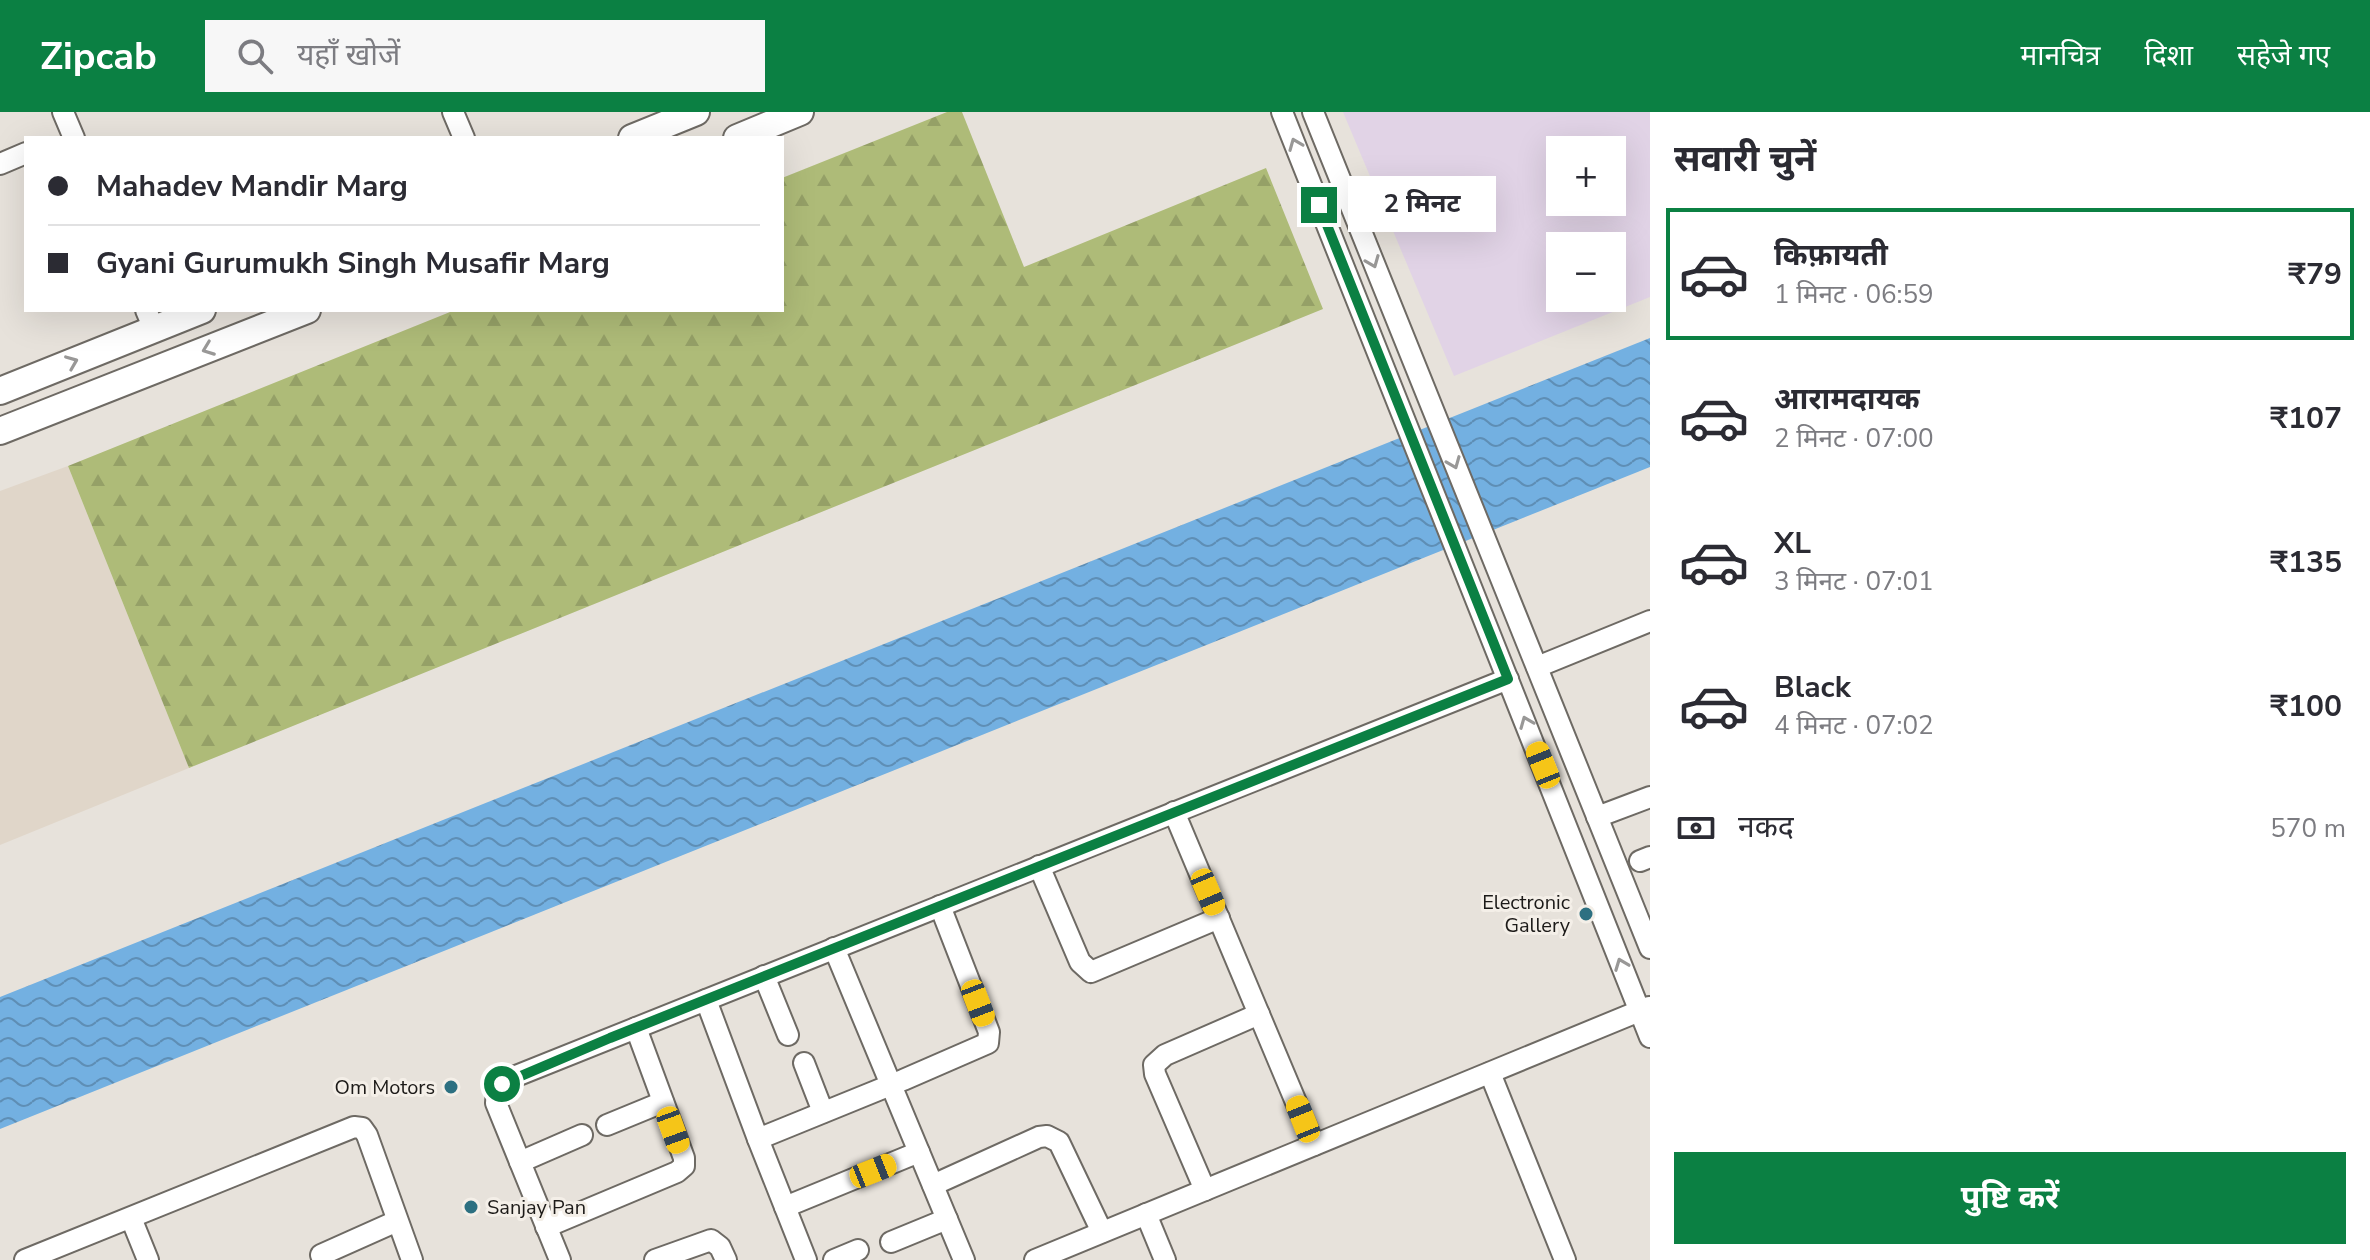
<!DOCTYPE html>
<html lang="hi">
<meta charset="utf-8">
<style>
:root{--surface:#fff;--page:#f7f7f7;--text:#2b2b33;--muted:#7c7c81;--line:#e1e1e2;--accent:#0b8043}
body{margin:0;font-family:"Nunito Sans","Noto Sans Devanagari",sans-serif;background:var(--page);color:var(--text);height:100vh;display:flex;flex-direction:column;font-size:30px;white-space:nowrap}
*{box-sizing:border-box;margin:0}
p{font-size:26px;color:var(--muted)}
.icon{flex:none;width:44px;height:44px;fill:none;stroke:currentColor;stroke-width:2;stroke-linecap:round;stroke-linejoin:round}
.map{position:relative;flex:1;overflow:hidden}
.panel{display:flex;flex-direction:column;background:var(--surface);width:720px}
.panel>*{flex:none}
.guide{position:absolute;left:24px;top:24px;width:760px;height:176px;border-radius:0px;box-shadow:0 8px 32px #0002;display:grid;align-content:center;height:176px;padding:0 24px;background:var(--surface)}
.buttons{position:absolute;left:1546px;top:24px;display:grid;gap:16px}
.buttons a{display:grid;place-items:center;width:80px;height:80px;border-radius:0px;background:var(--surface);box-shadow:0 8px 32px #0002;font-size:40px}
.end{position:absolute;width:36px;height:36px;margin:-18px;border:10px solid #0b8043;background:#fff;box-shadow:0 0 0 4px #fff}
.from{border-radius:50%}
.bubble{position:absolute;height:56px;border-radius:0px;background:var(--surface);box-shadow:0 8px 32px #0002;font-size:26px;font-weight:700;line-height:56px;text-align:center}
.car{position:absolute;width:24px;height:48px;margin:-24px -12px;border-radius:10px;box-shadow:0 0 6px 2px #0007;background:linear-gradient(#f5c518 24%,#345 0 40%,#f5c518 0 76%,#345 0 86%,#f5c518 0)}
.guide b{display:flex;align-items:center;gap:28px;height:76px;font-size:30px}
.guide b+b{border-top:2px solid var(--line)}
.guide i{width:20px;height:20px;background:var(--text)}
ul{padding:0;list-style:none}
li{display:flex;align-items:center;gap:24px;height:132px;margin:0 16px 12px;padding:0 8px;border:4px solid transparent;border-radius:0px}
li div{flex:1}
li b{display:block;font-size:30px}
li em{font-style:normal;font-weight:700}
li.current{border-color:var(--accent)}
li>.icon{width:72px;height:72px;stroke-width:1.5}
h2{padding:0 24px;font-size:36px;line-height:96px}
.pay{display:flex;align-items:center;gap:20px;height:88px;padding:0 24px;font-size:30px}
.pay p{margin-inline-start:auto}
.primary-button{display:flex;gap:16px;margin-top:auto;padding:16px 24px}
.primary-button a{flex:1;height:92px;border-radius:0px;background:var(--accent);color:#fff;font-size:32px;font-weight:700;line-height:92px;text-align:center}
header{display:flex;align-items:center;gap:48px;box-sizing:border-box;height:112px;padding:0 40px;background:var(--accent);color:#fff}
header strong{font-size:38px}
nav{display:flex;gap:44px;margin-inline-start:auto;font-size:28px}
.search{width:560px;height:72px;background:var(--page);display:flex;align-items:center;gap:20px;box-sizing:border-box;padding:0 28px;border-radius:0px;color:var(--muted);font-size:30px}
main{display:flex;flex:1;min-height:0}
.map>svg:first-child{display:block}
.commercial{fill:#e1d3e6;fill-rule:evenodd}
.built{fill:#e0d6c9}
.forest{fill:url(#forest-firs)}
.water{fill:url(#water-waves)}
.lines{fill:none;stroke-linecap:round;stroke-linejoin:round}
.minor-casing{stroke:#6e6a64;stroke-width:24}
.major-casing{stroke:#6e6a64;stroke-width:30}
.minor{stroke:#fff;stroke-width:20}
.major{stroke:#fff;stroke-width:26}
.oneway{stroke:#999897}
.route{stroke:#0b8043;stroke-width:10}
.poi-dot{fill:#2d7081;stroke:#f4efe8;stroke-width:3}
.labels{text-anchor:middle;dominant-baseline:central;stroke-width:6;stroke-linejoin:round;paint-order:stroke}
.poi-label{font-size:20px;fill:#1c1a18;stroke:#f4efe8;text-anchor:end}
</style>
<header>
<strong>Zipcab</strong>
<div class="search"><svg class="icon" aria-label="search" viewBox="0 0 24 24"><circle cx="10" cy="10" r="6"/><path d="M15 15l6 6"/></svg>यहाँ खोजें</div>
<nav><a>मानचित्र</a><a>दिशा</a><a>सहेजे गए</a></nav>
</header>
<main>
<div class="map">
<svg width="1650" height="1148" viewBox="0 0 1650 1148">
<defs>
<pattern id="forest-firs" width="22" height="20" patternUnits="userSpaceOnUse" patternTransform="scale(2)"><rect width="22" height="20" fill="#aebb78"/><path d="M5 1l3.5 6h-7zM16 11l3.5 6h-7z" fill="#95a067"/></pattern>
<pattern id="water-waves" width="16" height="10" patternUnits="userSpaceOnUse" patternTransform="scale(2)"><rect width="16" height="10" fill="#73b0e1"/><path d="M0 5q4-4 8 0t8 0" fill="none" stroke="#5e8eb5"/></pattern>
</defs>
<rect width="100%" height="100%" fill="#e7e2db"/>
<path class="commercial" d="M 1343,0 L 1650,0 L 1650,185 L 1454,264 ZM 1560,38 L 1612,38 L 1612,90 L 1560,90 ZM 1560,134 L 1612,134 L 1612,186 L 1560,186 Z"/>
<polygon class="built" points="68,354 189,656 0,733 0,379"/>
<polygon class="forest" points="947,0 962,0 1024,155 1266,56 1323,197 189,656 68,354 455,198 782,198 782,66"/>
<polygon class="water" points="1650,226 1650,355 0,1017 0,885"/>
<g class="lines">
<defs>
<g id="minor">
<polyline points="63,0 74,26"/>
<polyline points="453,0 464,26"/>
<polyline points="1282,0 1650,925"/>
<polyline points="1313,0 1650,836"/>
<polyline points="0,52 26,41"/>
<polyline points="146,198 154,217"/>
<polyline points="1537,555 1650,509"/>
<polyline points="1174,700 1314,1033"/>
<polyline points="1597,705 1650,685"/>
<polyline points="1640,749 1650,745"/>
<polyline points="1039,754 1080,850 1091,860 1219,806"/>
<polyline points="834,836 964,1148"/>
<polyline points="764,864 788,923"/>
<polyline points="706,888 758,1027 903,968 988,931 989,920 940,794"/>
<polyline points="804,951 823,1000"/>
<polyline points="1490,961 1565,1148"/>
<polyline points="607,1013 663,990"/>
<polyline points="758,1027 785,1095"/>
<polyline points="520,1050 582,1023"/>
<polyline points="933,1073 1039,1025 1047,1024 1059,1030 1102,1120"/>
<polyline points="1205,1078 1155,962 1154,953 1165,943 1259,902"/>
<polyline points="1146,1102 1165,1148"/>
<polyline points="131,1106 148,1148"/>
<polyline points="546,1115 677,1060 684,1054 684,1046 636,916"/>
<polyline points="891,1130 947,1107"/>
<polyline points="321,1143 397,1109"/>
<polyline points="25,1148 354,1015 362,1016 367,1023 412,1148"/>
<polyline points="560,1148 496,991 497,978 506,968 1508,567"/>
<polyline points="655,1148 711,1128 720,1135 726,1148"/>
<polyline points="806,1148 785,1095 919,1040"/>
<polyline points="834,1148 858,1138"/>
<polyline points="1035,1148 1649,895"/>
</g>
<g id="major">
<polyline points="632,26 696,0"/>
<polyline points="737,26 800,0"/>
<polyline points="0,279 202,198"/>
<polyline points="0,319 307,198"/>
</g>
</defs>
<use href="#minor" class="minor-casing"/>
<use href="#major" class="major-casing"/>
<use href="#minor" class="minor"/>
<use href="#major" class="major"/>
</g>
<defs><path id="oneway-chevron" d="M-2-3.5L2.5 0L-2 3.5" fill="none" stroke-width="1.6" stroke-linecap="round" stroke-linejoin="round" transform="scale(2)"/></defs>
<g class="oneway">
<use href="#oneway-chevron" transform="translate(1295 32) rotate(-112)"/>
<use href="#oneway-chevron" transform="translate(1373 150) rotate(68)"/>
<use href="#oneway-chevron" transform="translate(208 237) rotate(159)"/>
<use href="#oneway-chevron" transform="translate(72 250) rotate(-22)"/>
<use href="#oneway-chevron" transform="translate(1454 351) rotate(68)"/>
<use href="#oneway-chevron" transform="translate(1526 610) rotate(-112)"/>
<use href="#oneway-chevron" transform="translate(1621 852) rotate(-111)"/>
</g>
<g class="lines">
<polyline class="route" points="502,972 610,926 1508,567 1319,93"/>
</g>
<g class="poi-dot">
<circle cx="1586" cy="802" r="8"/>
<circle cx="451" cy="975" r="8"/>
<circle cx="471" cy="1095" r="8"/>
</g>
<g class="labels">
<g class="poi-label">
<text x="1570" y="790">Electronic<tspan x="1570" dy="23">Gallery</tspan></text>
<text x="435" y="975">Om Motors</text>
<text x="487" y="1095" text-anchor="start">Sanjay Pan</text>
</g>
</g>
</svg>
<div class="buttons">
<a>+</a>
<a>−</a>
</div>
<i class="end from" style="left:502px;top:972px"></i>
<i class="end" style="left:1319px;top:93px"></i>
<div class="bubble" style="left:1348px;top:64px;width:148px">2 मिनट</div>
<i class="car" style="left:1543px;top:653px;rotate:338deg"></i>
<i class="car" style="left:1208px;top:780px;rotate:157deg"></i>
<i class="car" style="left:978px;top:891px;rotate:159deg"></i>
<i class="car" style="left:1303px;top:1007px;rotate:338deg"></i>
<i class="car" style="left:673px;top:1018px;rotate:160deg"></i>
<i class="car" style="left:873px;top:1059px;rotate:68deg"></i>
<div class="guide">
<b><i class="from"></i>Mahadev Mandir Marg</b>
<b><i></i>Gyani Gurumukh Singh Musafir Marg</b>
</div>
</div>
<section class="panel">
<h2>सवारी चुनें</h2>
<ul>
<li class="current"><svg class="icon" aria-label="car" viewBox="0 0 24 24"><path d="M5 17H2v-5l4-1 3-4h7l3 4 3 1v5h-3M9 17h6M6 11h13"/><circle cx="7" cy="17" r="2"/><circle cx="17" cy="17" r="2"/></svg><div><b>किफ़ायती</b><p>1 मिनट · 06:59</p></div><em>₹79</em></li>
<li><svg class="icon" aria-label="car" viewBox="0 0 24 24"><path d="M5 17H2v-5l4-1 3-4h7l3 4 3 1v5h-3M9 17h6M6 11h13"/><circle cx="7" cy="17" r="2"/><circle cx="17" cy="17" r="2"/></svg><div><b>आरामदायक</b><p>2 मिनट · 07:00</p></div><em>₹107</em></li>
<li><svg class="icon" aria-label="car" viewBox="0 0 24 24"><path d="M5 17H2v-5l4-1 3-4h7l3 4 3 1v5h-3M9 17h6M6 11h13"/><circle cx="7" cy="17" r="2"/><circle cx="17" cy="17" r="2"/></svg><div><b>XL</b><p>3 मिनट · 07:01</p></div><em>₹135</em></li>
<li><svg class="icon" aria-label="car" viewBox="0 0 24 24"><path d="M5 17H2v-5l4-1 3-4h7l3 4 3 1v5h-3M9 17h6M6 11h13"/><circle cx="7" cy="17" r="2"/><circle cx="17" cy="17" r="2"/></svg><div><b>Black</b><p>4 मिनट · 07:02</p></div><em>₹100</em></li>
</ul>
<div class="pay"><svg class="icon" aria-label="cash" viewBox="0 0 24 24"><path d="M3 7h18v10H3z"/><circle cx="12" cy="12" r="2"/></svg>नकद<p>570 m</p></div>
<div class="primary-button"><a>पुष्टि करें</a></div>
</section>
</main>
